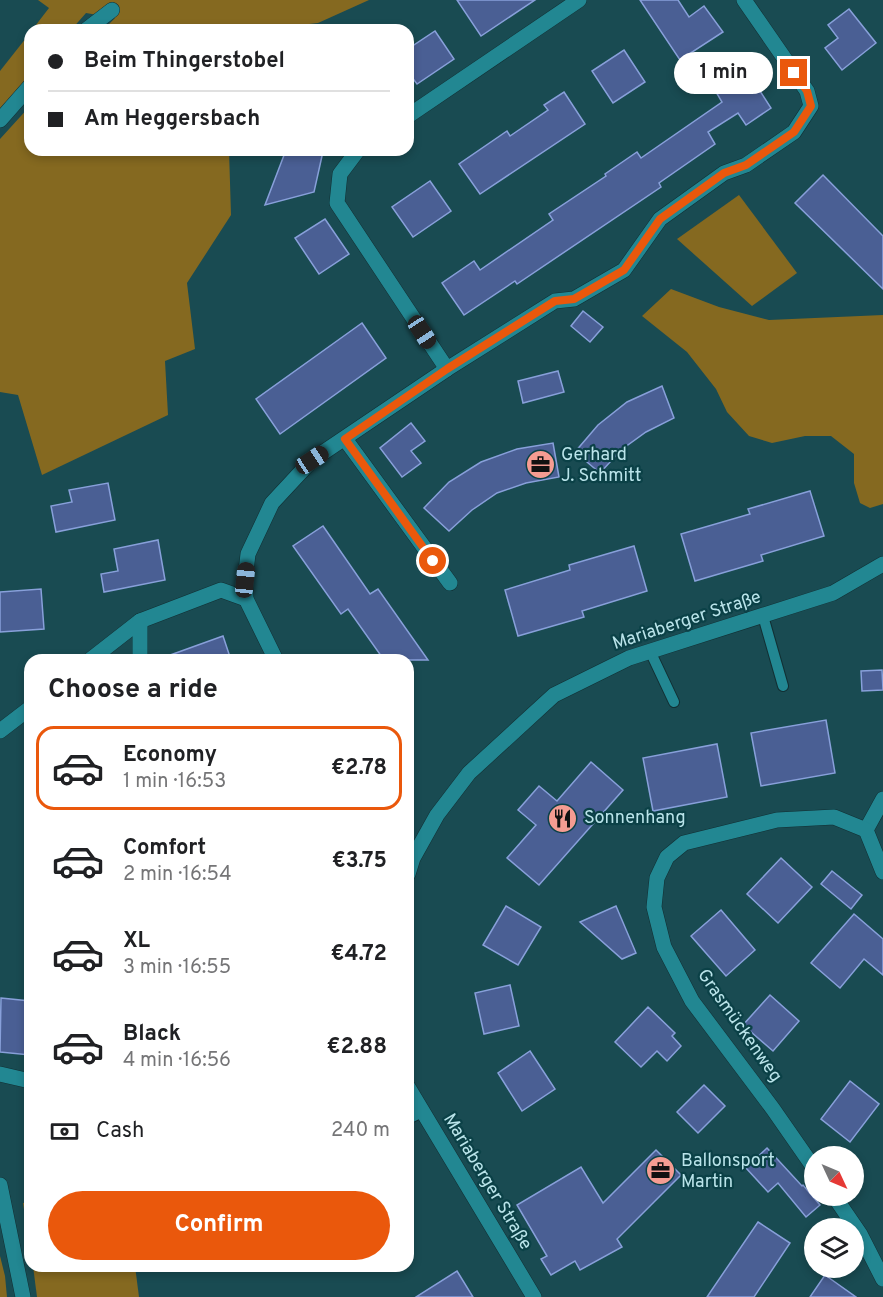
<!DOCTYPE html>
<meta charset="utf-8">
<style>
:root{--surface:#fff;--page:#f6f6f6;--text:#202124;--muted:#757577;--line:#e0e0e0;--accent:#ea580c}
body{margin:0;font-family:Overpass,sans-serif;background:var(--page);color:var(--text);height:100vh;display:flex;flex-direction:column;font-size:22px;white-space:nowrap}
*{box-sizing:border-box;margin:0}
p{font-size:20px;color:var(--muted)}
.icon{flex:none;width:33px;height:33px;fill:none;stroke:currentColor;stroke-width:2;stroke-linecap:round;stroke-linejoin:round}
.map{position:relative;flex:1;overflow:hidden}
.side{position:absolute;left:24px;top:654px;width:390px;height:618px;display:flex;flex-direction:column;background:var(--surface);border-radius:18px;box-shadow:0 3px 9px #0003}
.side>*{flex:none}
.top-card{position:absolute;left:24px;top:24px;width:390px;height:132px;border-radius:18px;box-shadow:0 3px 9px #0003;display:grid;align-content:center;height:132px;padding:0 24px;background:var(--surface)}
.needle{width:39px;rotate:134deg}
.controls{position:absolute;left:804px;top:1146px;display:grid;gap:12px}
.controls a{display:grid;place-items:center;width:60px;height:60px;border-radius:50%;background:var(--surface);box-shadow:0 3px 9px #0003;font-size:30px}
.end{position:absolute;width:27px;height:27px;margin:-14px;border:8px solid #ea580c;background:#fff;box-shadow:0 0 0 3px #fff}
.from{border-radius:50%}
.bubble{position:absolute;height:42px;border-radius:21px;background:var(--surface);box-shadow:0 3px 9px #0003;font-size:20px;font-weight:700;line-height:42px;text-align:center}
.car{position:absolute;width:18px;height:36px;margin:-18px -9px;border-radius:8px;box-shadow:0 0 4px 2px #0007;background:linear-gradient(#222 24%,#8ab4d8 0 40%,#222 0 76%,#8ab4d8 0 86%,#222 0)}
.top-card b{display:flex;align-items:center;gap:21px;height:57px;font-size:22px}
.top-card b+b{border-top:2px solid var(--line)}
.top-card i{width:15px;height:15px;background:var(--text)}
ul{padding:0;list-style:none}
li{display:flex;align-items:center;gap:18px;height:84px;margin:0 12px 9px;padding:0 12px;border:3px solid transparent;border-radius:18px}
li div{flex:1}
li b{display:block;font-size:22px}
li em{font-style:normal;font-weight:700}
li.current{border-color:var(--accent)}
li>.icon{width:54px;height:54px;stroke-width:1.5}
h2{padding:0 24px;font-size:27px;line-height:72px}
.pay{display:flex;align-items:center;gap:15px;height:66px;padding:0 24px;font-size:22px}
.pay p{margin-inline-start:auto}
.cta{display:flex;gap:12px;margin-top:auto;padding:12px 24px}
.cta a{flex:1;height:69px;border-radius:36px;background:var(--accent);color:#fff;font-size:24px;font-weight:700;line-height:69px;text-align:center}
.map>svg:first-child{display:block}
.green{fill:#856920}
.building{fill:#4a5f94;stroke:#88a0da;stroke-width:1.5}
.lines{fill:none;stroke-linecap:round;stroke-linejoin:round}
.service-casing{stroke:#112f33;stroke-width:12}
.minor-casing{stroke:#112f33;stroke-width:16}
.service{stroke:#228792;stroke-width:10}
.minor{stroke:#228792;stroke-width:15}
.route{stroke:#ea580c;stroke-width:8}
.labels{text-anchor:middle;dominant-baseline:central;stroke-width:4.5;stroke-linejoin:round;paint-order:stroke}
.poi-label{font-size:18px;fill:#bae4ea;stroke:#0b4147;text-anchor:start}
.street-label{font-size:18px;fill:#bae4ea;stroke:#0b4147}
</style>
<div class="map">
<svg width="883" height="1297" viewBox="0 0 883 1297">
<rect width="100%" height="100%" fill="#194b52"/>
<g class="green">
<polygon points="38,0 369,0 318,23 256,30 103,30 115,18 86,13 71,30 32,30 49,8"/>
<polygon points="30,33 30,76 0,110 0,71"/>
<polygon points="30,106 30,150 229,150 231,215 187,283 195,349 165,361 168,415 42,475 18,395 0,392 0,139"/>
<polygon points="739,195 797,273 752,306 677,239"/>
<polygon points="671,289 719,307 769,320 883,315 883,504 870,508 860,503 854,483 854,454 831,436 805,436 772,443 749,436 727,412 716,389 687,352 642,316"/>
<polygon points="30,1202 30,1248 23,1203"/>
<polygon points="0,1256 5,1276 7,1297 0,1297"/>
<polygon points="33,1266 135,1266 139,1297 37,1297"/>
</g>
<g class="building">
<polygon points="457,0 535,0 481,36"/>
<polygon points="640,0 678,0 689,17 704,6 723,32 680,60"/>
<polygon points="849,9 876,43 842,70 825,48 838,38 828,25"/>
<polygon points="435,31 454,59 417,84 408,72 408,49"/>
<polygon points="624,50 645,82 613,103 592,71"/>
<polygon points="747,71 771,108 746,125 738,113 708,132 715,144 659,183 661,187 517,284 515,281 464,315 442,283 474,261 480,270 553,220 549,214 606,176 605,174 637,152 641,158 722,102 716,92"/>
<polygon points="564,92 585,124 480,194 459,164 507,131 510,136 548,110 544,105"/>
<polygon points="286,150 314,150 322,156 314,192 265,205"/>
<polygon points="823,175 883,236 883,289 795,203"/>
<polygon points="430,181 451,211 413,237 392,207"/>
<polygon points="325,219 349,254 319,274 295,238"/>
<polygon points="583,311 603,327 590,342 571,326"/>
<polygon points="362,323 386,358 280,434 256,399"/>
<polygon points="558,371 564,392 523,403 518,381"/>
<polygon points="662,386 674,418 646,432 621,450 600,473 575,452 598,425 627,402"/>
<polygon points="411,423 425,441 411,451 421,463 402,477 380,448"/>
<polygon points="553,443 559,477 526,483 497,493 472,510 449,531 424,508 449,482 481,462 517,449"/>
<polygon points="108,483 115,520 56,532 51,506 72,502 69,490"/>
<polygon points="810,491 824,536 761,555 763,561 695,581 681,534 750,514 748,509"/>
<polygon points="323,526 370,594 378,589 428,660 384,660 348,609 341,614 293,546"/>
<polygon points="158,540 165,580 104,592 101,574 118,571 114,549"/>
<polygon points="634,546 647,591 582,611 584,617 518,636 505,590 570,570 569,565"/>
<polygon points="41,589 44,629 0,632 0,592"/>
<polygon points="223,636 231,660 163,660 162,658"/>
<polygon points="882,670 883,690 862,691 861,671"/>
<polygon points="826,720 835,773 761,786 751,733"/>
<polygon points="717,744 727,797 653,811 643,758"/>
<polygon points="591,762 623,790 539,885 507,858 536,825 518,810 539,786 557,801"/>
<polygon points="781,858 812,887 778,923 747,894"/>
<polygon points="832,871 862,895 851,909 821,884"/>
<polygon points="506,906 541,927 518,965 483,945"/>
<polygon points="616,906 636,953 622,959 580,922"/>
<polygon points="721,910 755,950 726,976 691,936"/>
<polygon points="854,914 883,939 883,975 864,959 840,988 811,963"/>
<polygon points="510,985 519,1026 484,1034 475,993"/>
<polygon points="770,995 799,1021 773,1051 743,1025"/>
<polygon points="1,998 30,1001 30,1055 0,1052"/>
<polygon points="648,1007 675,1033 672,1036 681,1046 667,1061 657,1051 641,1067 615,1042"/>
<polygon points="530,1051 555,1089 522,1111 498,1073"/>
<polygon points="850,1081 879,1104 850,1142 821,1119"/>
<polygon points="704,1085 725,1106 698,1133 677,1112"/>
<polygon points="767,1148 802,1186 803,1185 820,1205 806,1217 778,1183 768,1192 746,1168"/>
<polygon points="656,1150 681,1175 617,1239 622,1247 580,1270 575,1261 551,1275 541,1259 547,1256 517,1205 581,1167 603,1203"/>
<polygon points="758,1222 790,1243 754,1297 707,1297"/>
<polygon points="457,1271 473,1297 416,1297"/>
<polygon points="825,1275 856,1297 810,1297"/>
</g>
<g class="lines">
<defs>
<g id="service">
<polyline points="763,616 783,686"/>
<polyline points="650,651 674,702"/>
<polyline points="408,1119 422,1112"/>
</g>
<g id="minor">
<polyline points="86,30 112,10"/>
<polyline points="408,116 579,0"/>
<polyline points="0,120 30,86"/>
<polyline points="358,150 340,174 337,203 447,369"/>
<polyline points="345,439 450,583"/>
<polyline points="90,660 140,621 221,590 246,599"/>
<polyline points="140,660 140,621"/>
<polyline points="276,660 246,599 245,580 248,554 272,503 312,460 447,369 555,301 574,299 624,270 660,219 724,173 746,165 794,132 811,106 807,91 744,0"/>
<polyline points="0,731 30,708"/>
<polyline points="883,799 866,830 883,872"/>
<polyline points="408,874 413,858 437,815 469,773 554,695 629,658 833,593 883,564"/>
<polyline points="0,1074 30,1081"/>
<polyline points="408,1087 534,1297"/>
<polyline points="814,1168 773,1109 692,1001 664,947 654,907 657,878 667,857 684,843 777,820 834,817 866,830"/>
<polyline points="0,1185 23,1297"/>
<polyline points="834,1196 860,1234 883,1279"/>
</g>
</defs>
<use href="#service" class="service-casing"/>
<use href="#minor" class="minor-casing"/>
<use href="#service" class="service"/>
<use href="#minor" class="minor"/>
</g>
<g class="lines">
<polyline class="route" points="433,561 345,439 447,369 555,301 574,299 624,270 660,219 724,173 746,165 794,132 811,106 807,91 794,73"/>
</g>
<defs>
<symbol id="office-disc" viewBox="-11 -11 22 22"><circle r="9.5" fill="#f59c92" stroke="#0b4147"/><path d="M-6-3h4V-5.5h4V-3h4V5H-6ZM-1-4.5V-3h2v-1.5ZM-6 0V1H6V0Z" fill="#111"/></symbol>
<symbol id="restaurant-disc" viewBox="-11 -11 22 22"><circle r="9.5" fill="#f59c92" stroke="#0b4147"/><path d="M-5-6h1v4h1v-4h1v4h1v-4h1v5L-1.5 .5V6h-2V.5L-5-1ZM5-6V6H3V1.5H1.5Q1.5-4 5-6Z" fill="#111"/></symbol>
</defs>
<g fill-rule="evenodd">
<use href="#office-disc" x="524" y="448" width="33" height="33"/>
<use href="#restaurant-disc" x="546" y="802" width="33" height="33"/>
<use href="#office-disc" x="644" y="1154" width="33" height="33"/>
</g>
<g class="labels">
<g class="poi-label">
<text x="561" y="455">Gerhard<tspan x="561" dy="21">J. Schmitt</tspan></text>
<text x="584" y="818">Sonnenhang</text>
<text x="681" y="1161">Ballonsport<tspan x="681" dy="21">Martin</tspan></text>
</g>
<g class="street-label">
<text transform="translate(687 621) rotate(-18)">Mariaberger Straße</text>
<text transform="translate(739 1026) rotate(55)">Grasmückenweg</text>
<text transform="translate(487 1182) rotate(59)">Mariaberger Straße</text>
</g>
</g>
</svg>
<div class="controls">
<a><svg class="needle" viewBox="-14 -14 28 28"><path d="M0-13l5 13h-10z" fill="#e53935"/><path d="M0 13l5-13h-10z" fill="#757577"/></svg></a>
<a><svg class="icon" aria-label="layers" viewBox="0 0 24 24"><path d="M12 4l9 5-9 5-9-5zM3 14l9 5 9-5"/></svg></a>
</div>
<i class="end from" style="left:433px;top:561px"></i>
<i class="end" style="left:794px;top:73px"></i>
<div class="bubble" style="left:674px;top:52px;width:99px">1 min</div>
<i class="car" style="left:422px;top:332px;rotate:147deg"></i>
<i class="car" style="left:312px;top:460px;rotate:57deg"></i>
<i class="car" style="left:245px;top:580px;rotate:6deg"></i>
<div class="top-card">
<b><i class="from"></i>Beim Thingerstobel</b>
<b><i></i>Am Heggersbach</b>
</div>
<section class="side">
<h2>Choose a ride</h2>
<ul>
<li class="current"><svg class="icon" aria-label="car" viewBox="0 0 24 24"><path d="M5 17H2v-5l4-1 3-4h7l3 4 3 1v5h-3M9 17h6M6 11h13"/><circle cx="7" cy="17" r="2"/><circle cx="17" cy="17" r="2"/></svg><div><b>Economy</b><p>1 min · 16:53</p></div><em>€2.78</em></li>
<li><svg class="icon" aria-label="car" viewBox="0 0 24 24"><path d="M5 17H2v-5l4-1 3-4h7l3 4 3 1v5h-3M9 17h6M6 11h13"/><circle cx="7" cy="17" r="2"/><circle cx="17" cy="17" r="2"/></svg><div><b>Comfort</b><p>2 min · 16:54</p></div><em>€3.75</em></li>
<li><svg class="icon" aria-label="car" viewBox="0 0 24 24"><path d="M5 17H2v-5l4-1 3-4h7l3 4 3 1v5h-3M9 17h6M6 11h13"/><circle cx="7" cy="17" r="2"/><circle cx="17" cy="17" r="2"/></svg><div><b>XL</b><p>3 min · 16:55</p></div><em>€4.72</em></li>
<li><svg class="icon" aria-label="car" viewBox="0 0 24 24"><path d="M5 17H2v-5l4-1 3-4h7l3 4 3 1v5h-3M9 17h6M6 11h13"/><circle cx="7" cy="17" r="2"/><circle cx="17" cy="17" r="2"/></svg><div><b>Black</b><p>4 min · 16:56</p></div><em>€2.88</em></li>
</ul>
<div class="pay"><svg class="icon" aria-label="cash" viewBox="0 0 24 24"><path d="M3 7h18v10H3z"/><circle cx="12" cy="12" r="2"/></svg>Cash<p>240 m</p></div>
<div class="cta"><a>Confirm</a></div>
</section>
</div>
